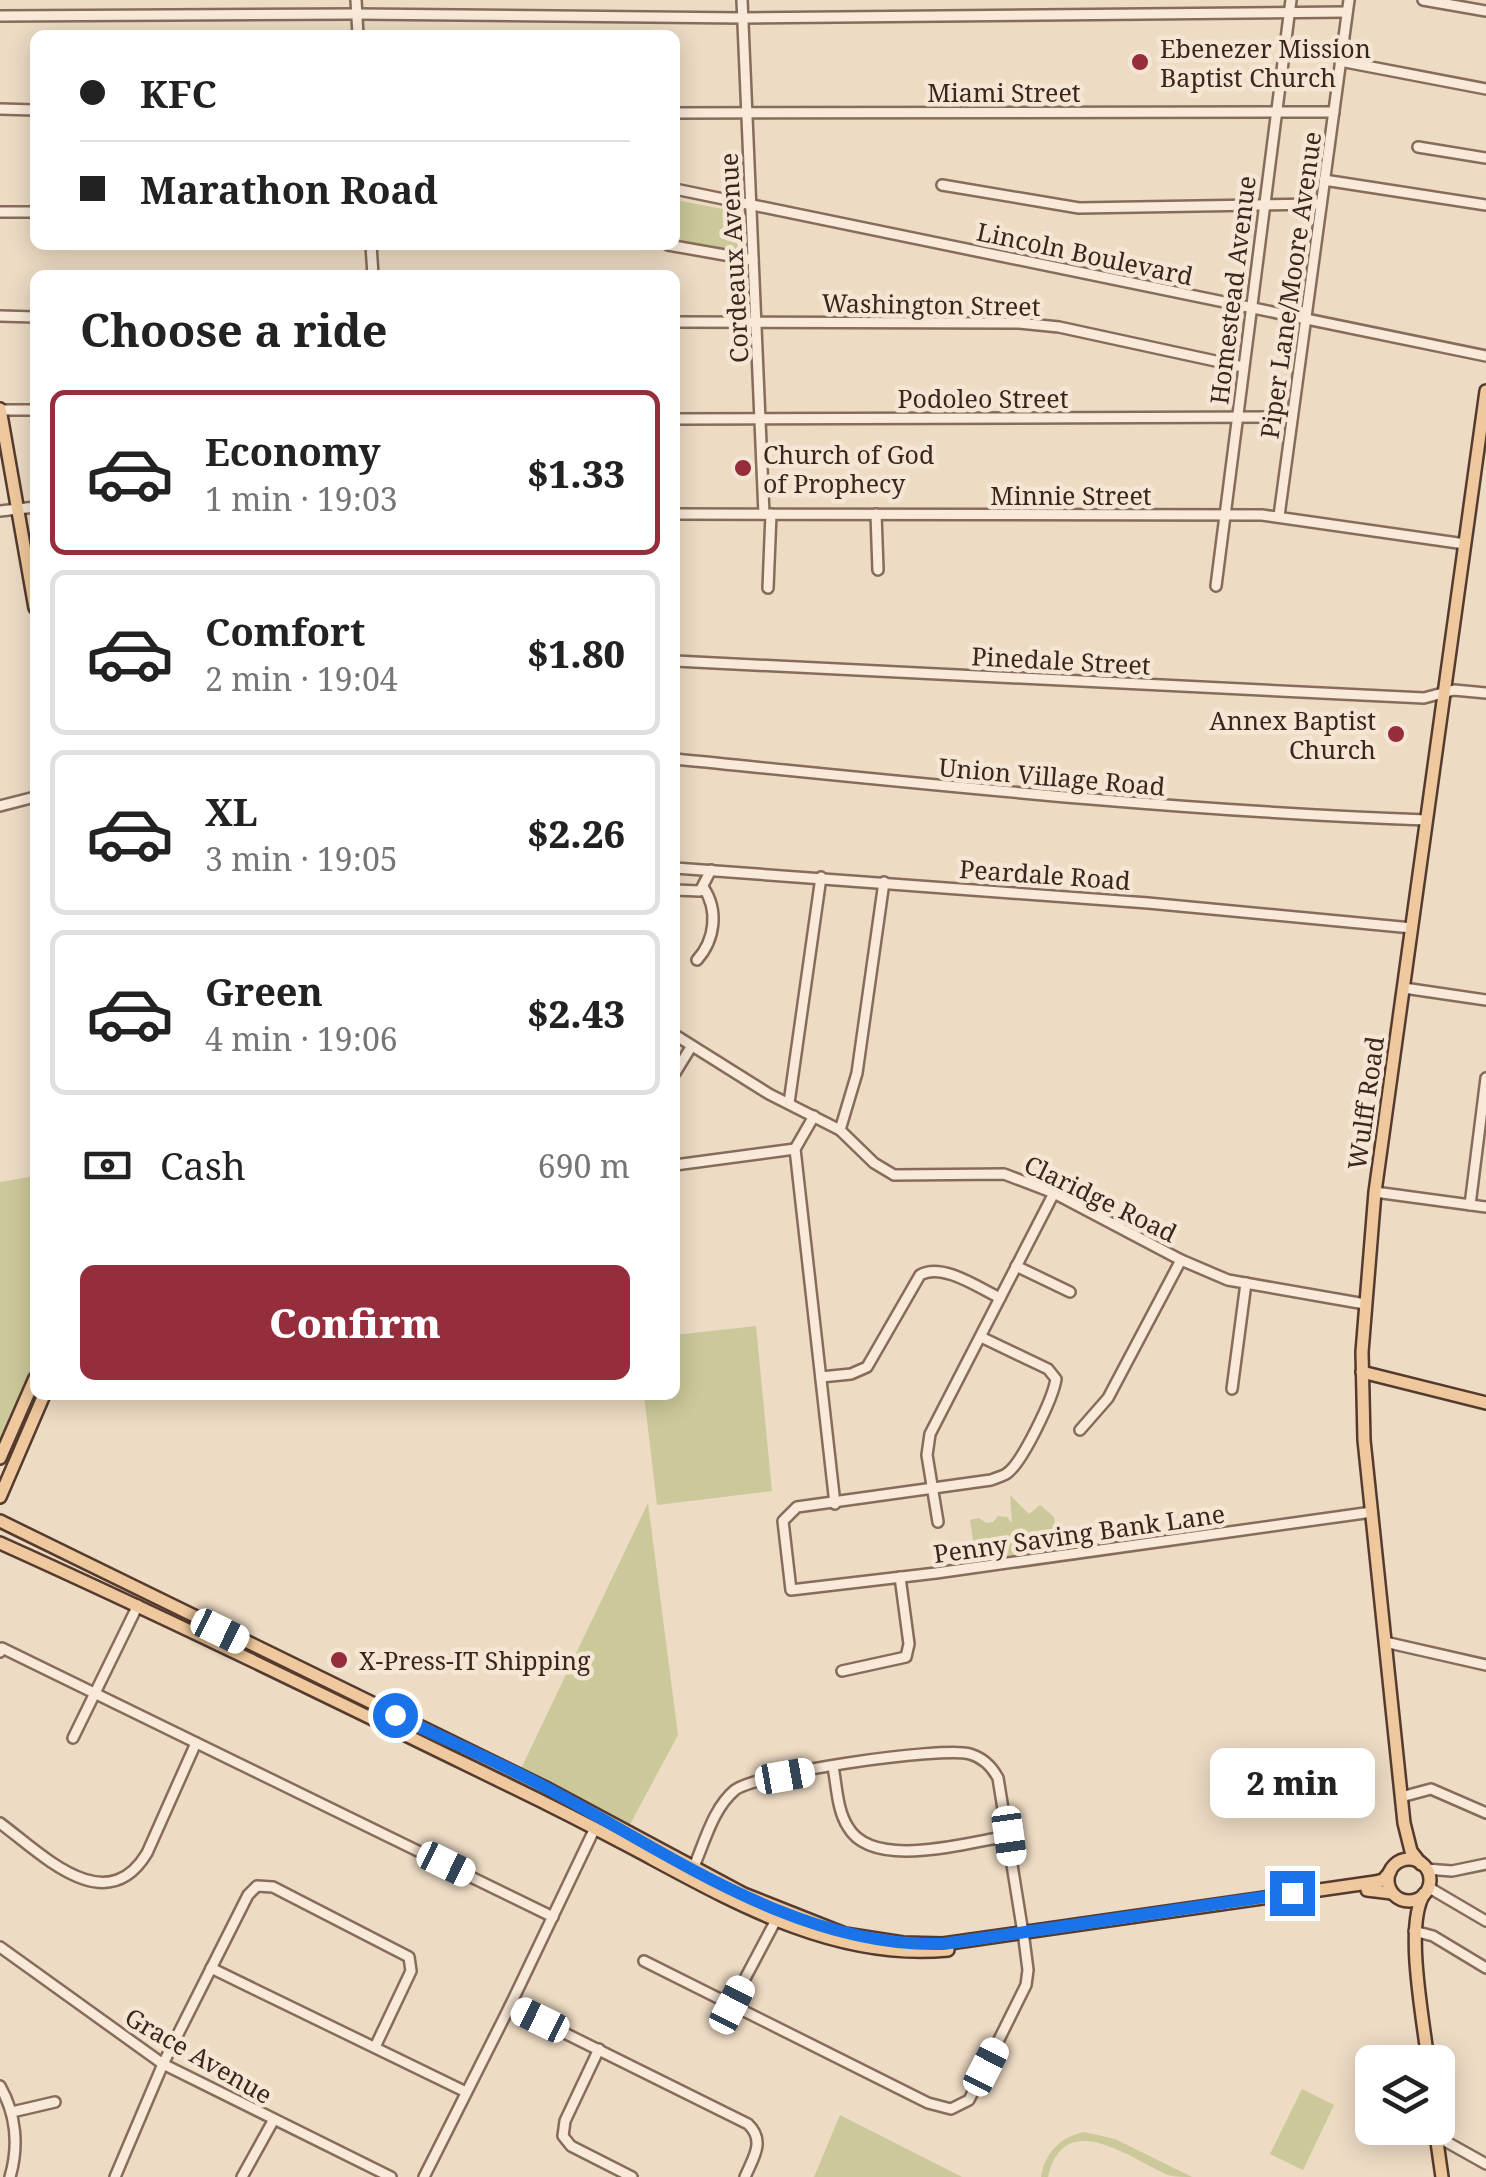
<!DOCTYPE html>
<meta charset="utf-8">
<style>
:root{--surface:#fff;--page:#f2f2f2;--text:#222;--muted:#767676;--line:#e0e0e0;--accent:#952d3d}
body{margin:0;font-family:"Noto Serif",serif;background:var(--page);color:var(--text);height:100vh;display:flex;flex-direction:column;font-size:38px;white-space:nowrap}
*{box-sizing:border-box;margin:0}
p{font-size:32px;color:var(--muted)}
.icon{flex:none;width:55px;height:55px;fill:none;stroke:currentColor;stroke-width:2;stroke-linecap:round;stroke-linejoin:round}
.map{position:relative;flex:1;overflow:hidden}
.details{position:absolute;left:30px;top:270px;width:650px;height:1130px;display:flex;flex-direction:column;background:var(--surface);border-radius:15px;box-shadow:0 5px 25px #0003}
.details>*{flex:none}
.top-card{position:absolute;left:30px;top:30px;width:650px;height:220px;border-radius:15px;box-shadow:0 5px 25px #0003;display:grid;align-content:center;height:220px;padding:0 50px;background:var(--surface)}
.buttons{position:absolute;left:1355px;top:2045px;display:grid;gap:20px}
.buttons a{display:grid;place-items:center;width:100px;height:100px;border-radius:15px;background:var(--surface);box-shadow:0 5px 25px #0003;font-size:50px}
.end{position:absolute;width:45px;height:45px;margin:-22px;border:12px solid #1a73e8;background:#fff;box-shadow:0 0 0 5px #fff}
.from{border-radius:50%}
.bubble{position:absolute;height:70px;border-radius:15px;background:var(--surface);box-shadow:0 5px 25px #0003;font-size:32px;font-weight:800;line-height:70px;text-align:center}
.car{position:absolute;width:30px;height:60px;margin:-30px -15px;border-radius:12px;box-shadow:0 0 8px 2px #0007;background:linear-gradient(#fff 24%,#345 0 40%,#fff 0 76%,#345 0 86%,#fff 0)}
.top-card b{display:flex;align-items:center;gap:35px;height:95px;font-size:38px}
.top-card b+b{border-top:2px solid var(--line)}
.top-card i{width:25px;height:25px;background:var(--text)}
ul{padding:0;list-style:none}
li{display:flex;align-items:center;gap:30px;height:165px;margin:0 20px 15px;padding:0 30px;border:5px solid var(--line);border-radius:15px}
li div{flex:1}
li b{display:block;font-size:38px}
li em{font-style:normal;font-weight:800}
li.on{border-color:var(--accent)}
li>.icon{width:90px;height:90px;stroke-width:1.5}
h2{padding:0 50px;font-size:45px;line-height:120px}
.pay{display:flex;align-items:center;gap:25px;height:110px;padding:0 50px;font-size:38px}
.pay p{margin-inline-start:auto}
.action{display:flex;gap:20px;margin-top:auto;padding:20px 50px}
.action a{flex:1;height:115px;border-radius:15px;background:var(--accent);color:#fff;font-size:40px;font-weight:800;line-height:115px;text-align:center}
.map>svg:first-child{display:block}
.green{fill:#cbc999}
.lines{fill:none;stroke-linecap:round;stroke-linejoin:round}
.minor-casing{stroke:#876c5b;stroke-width:14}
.major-casing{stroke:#553b2f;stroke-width:16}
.minor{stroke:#f8e9d8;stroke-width:9}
.major{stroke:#efc99d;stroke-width:11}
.route{stroke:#1a73e8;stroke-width:12}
.poi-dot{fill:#952d3d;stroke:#f5e6d4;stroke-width:4}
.labels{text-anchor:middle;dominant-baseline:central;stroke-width:9;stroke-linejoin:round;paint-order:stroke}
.poi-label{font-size:25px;fill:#38271f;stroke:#f5e6d4;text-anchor:start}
.street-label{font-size:25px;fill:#38271f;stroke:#f5e6d4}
</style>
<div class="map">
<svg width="1486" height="2177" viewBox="0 0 1486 2177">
<rect width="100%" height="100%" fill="#eddbc4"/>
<g class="green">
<polygon points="675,200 739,212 743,216 745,248 739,252 675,242"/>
<polygon points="35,1176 35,1359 0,1441 0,1182"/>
<polygon points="756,1326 772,1491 657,1505 644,1395 675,1395 675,1335"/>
<polygon points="1010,1495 1029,1514 1040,1505 1054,1517 1058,1550 976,1561 970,1520 979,1518 986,1523 993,1522 998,1516 1007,1517 1012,1523"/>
<polygon points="648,1503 678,1735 627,1830 518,1775"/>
<polygon points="1302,2089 1334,2105 1303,2170 1270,2154"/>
<polygon points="840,2115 962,2177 814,2177"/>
<path d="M 1084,2132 L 1115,2139 L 1192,2177 C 1183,2177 1176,2177 1168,2175 C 1131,2159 1064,2106 1048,2177 L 1041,2177 C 1045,2153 1060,2137 1084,2132 Z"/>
</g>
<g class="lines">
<defs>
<g id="minor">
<polyline points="356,0 358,35"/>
<polyline points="742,0 764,514"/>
<polyline points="1423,0 1486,11"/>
<polyline points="0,16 357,14 743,18 1347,12"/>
<polyline points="1340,61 1486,89"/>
<polyline points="0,109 35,110"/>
<polyline points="675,113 1334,112"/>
<polyline points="1418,147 1486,158"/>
<polyline points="1324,180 1486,205"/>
<polyline points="942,185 1079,208 1321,204"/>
<polyline points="675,189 1486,356"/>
<polyline points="0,212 35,212"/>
<polyline points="371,245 373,275"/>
<polyline points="668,245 753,260"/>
<polyline points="0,316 35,317"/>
<polyline points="675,322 1019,323 1059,327 1243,367"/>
<polyline points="0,410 35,410"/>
<polyline points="675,419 1292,417"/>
<polyline points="0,511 35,507"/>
<polyline points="675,514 1262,515 1465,544"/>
<polyline points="876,514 878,570"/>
<polyline points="1279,516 1349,0"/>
<polyline points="1216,586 1291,0"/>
<polyline points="768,588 771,514"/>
<polyline points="675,661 1424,698 1454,690 1486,693"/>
<path d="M 675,759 C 925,784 1175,811 1426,820"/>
<polyline points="0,806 35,797"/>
<polyline points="675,868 1148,903 1412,928"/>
<polyline points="675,890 700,891 711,870"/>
<path d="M 697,960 C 715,940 719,910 703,887"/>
<polyline points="1404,988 1486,1000"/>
<polyline points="675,1035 769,1094 840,1130 874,1163 894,1175 1004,1174 1054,1193 1181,1260 1228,1280 1365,1304"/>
<polyline points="675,1073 691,1047"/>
<polyline points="789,1103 821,877"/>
<polyline points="814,1116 795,1149 835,1504"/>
<polyline points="840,1130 857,1073 884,882"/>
<polyline points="675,1165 795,1149"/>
<polyline points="1375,1192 1486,1207"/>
<polyline points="1470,1205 1486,1078"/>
<polyline points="1016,1266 1070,1292"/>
<path d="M 981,1337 L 1048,1369 L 1056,1379 C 1053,1398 1022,1464 1006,1474 C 1005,1475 991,1480 991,1480 L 797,1507 L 783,1521 L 791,1590 L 936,1573 L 1372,1512"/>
<path d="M 821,1377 L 851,1374 L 867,1367 L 920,1275 C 942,1262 979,1288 1000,1298"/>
<polyline points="1232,1389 1246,1283"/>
<polyline points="1080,1430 1108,1398 1181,1260"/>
<polyline points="938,1522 927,1455 930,1434 1054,1193"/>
<polyline points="1385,1642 1486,1665"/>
<polyline points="0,1652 2,1648 553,1917"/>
<polyline points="842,1671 906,1657 909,1644 900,1577"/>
<polyline points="73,1738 138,1605"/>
<path d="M 833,1767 C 837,1787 837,1810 848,1827 C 873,1871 968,1842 1009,1836"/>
<polyline points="1401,1797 1431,1789 1486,1813"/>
<path d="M 0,1823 C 42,1854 106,1921 147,1853 L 196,1743"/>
<polyline points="1426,1869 1452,1871 1486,1864"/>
<path d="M 692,1871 C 704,1845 712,1809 735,1790 C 757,1773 942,1746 970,1754 C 984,1758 992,1767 998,1778 L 1023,1933"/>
<polyline points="1428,1887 1486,1921"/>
<polyline points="1414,1931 1433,1936 1486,1968"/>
<polyline points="0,1947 163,2064 391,2177"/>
<polyline points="644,1961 928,2103 951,2109 969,2100 1026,1985 1028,1970 1024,1939"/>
<polyline points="211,1968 466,2092"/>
<polyline points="731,2005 776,1920"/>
<path d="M 510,2006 L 748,2124 C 766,2141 753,2158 745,2177"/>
<polyline points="599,2049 565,2121 563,2136 571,2146 632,2177"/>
<path d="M 0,2086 C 16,2114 19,2146 10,2177"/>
<polyline points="12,2112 55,2102"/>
<polyline points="1436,2136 1486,2164"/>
<polyline points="115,2177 163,2064 248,1895 257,1886 273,1887 409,1957 411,1971 375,2047"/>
<polyline points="242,2177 273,2121"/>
<polyline points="424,2177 510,2006 595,1828"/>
</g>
<g id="major">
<polyline points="0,409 35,608"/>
<polyline points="1362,1372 1486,1403"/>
<polyline points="0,1458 35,1378"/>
<polyline points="0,1497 44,1395"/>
<polyline points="0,1521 548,1789 744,1894 845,1934 903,1943 943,1944 1375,1882 1383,1880 1390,1872"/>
<path d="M 0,1543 C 169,1619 334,1700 500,1781 C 546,1803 591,1826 636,1850 C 733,1902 834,1961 948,1950"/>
<circle cx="1409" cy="1880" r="21"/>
<polyline points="1421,1864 1411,1851 1404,1823 1364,1440 1362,1352 1375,1192 1486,391"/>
<polyline points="1367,1890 1392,1893"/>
<path d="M 1424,1894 C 1404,1926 1424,2022 1428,2062"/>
<polyline points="1435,2128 1442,2177"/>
</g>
</defs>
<use href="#minor" class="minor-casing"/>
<use href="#major" class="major-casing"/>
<use href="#minor" class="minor"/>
<use href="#major" class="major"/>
</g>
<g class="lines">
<path class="route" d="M 395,1715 C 448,1741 503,1764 554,1792 C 674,1857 801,1948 943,1944 L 1292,1893"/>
</g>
<g class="poi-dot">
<circle cx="1140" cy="62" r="10"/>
<circle cx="743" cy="468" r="10"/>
<circle cx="1396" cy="734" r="10"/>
<circle cx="339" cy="1660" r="10"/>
</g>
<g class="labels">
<g class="poi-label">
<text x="1160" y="48">Ebenezer Mission<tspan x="1160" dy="29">Baptist Church</tspan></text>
<text x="763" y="454">Church of God<tspan x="763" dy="29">of Prophecy</tspan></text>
<text x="1376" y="720" text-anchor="end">Annex Baptist<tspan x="1376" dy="29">Church</tspan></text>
<text x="359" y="1660">X-Press-IT Shipping</text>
</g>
<g class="street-label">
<text x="1004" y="92">Miami Street</text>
<text transform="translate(1085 253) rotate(12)">Lincoln Boulevard</text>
<text transform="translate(733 258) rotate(-93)">Cordeaux Avenue</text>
<text transform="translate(1290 285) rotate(-82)">Piper Lane/Moore Avenue</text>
<text transform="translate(1232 290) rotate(-83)">Homestead Avenue</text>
<text transform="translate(931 304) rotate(1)">Washington Street</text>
<text x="983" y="398">Podoleo Street</text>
<text x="1071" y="495">Minnie Street</text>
<text transform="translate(1061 660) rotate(3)">Pinedale Street</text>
<text transform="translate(1052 776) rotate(5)">Union Village Road</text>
<text transform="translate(1045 874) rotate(4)">Peardale Road</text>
<text transform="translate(1365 1103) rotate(-82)">Wulff Road</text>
<text transform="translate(1101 1198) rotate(26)">Claridge Road</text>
<text transform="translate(1079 1533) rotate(-8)">Penny Saving Bank Lane</text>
<text transform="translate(199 2055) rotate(30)">Grace Avenue</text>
</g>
</g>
</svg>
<div class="buttons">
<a><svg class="icon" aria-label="layers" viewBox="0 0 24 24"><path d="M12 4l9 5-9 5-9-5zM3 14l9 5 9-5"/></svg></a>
</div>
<i class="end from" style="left:395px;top:1715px"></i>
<i class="end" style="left:1292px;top:1893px"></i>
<div class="bubble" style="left:1210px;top:1748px;width:165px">2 min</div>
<i class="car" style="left:220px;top:1631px;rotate:116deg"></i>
<i class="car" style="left:785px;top:1776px;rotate:80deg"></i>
<i class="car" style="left:1009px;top:1836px;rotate:172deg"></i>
<i class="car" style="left:446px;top:1864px;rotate:116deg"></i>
<i class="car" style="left:732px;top:2005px;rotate:27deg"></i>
<i class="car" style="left:540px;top:2020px;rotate:296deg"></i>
<i class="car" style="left:986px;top:2067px;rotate:27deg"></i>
<div class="top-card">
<b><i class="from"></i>KFC</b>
<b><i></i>Marathon Road</b>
</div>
<section class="details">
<h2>Choose a ride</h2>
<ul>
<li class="on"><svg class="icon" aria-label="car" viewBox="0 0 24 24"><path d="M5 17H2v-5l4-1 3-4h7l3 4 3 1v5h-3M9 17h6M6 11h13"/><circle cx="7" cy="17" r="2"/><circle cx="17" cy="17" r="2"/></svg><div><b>Economy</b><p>1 min · 19:03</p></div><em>$1.33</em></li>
<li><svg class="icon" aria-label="car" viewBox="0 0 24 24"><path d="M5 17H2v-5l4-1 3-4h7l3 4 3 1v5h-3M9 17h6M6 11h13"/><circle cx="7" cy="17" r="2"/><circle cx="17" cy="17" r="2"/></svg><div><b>Comfort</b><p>2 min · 19:04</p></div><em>$1.80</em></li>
<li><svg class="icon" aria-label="car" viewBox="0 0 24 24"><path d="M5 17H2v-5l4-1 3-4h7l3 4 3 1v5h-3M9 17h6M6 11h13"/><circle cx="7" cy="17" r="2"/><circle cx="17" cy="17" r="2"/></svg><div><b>XL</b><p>3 min · 19:05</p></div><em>$2.26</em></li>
<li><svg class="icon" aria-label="car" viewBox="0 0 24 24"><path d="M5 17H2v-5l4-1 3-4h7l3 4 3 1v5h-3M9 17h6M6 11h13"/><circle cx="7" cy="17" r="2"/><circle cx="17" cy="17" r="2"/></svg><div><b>Green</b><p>4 min · 19:06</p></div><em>$2.43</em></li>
</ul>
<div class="pay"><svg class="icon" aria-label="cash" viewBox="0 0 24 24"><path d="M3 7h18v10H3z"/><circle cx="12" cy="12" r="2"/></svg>Cash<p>690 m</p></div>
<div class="action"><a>Confirm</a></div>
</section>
</div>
